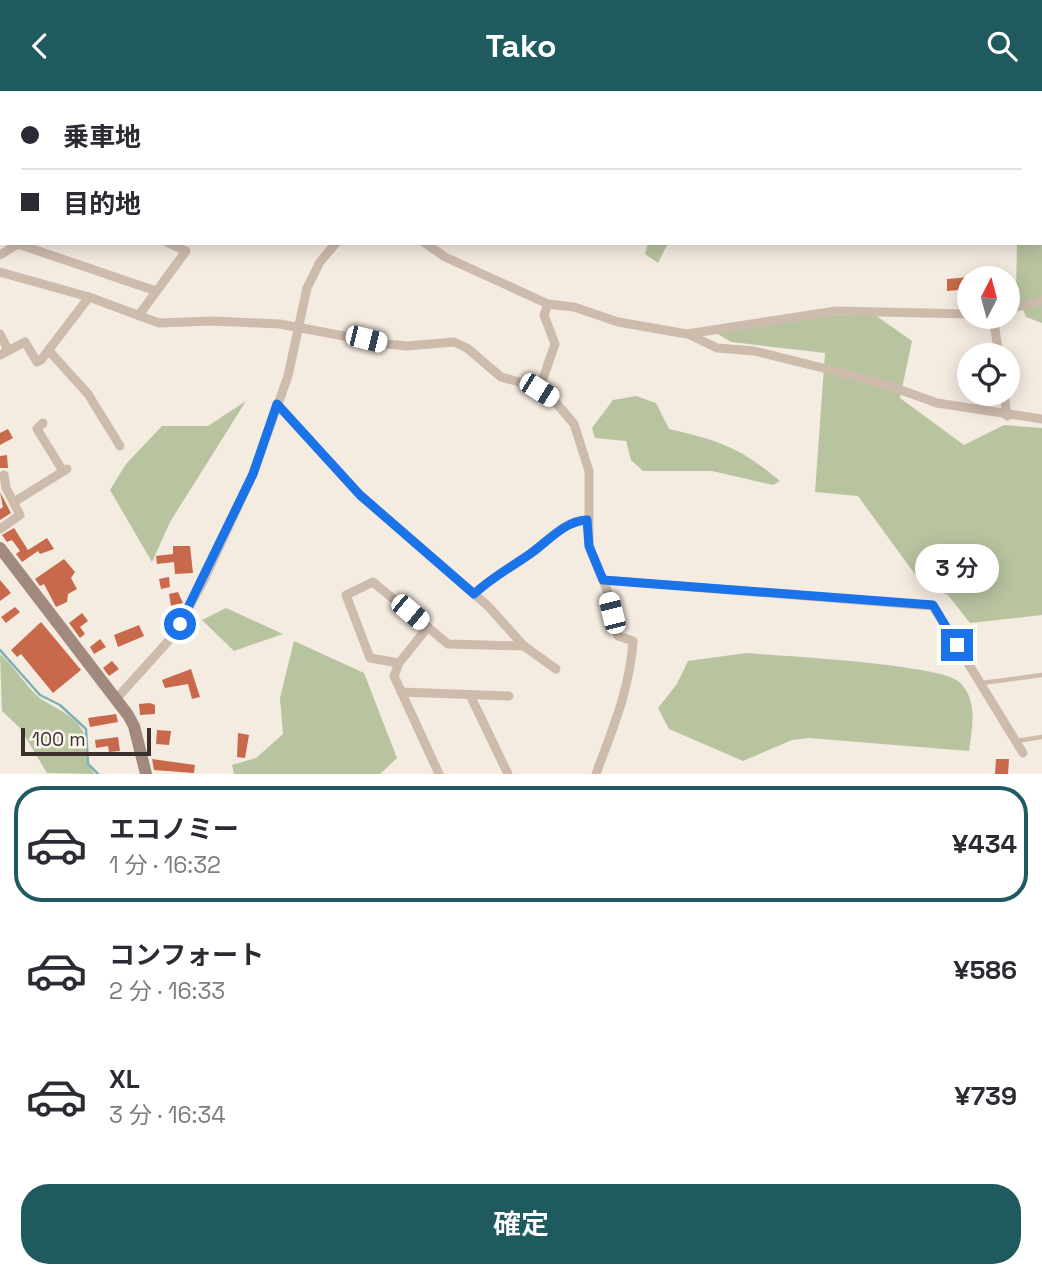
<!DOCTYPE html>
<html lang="ja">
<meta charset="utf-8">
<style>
:root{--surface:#fff;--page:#f2f2f3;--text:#2b2b33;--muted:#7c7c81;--line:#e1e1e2;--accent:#1f5a5e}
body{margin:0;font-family:"Space Grotesk","Noto Sans JP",sans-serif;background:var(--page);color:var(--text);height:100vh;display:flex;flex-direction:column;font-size:26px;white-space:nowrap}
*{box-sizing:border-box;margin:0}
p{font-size:23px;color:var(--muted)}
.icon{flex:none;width:38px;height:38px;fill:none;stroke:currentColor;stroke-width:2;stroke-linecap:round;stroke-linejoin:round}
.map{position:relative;height:683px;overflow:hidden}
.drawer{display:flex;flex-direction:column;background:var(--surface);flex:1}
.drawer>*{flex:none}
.guide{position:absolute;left:0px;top:0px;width:1043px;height:154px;box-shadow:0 4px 18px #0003;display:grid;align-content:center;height:154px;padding:0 21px;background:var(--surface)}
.needle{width:46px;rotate:6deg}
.controls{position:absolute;left:957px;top:175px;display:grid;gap:14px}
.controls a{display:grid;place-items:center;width:63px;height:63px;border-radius:50%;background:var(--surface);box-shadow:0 4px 18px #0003;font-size:35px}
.scale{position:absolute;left:21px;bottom:18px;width:130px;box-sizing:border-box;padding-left:7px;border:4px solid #3b302b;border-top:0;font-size:19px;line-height:24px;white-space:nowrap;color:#3b302b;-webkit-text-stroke:5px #fbf5ee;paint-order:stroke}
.end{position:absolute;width:32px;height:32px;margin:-16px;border:9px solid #1a73e8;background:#fff;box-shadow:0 0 0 4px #fff}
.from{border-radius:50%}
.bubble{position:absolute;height:49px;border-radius:24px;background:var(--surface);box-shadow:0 4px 18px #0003;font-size:23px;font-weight:600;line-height:49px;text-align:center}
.car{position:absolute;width:21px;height:42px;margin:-21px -10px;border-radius:9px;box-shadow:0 0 5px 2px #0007;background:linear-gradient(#fff 24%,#345 0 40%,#fff 0 76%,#345 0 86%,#fff 0)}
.guide b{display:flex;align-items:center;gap:24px;height:66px;font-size:26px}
.guide b+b{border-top:2px solid var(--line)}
.guide i{width:18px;height:18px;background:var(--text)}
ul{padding:12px 0 0;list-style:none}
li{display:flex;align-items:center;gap:21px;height:116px;margin:0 14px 10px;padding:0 7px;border:4px solid transparent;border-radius:28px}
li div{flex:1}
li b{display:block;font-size:26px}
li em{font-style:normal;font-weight:600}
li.selected{border-color:var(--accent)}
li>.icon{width:63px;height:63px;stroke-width:1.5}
.button{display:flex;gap:14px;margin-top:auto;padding:14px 21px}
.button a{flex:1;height:80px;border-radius:28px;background:var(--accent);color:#fff;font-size:28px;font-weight:600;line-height:80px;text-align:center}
header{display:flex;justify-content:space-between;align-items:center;height:91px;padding:0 21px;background:var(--accent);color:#fff;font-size:32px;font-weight:600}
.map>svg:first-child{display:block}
.green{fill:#b8c4a0}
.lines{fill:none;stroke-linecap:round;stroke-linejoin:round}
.stream{stroke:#7fb0b2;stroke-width:2.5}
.building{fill:#c8694b}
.lane{stroke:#cdbbac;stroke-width:4.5}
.street{stroke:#cdbbac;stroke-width:9}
.secondary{stroke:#a18a7d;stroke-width:12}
.route{stroke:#1a73e8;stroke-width:9}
</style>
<header><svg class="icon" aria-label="back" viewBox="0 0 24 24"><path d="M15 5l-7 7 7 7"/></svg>Tako<svg class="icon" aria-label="search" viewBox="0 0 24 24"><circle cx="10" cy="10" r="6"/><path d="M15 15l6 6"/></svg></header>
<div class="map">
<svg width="1042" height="683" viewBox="0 0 1042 683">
<rect width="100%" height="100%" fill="#f4ebe1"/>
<g class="green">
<polygon points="755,0 1042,0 1042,232 1026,226 1016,200 1017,152 1041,152 1041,2"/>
<polygon points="648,152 668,152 658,172 645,163"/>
<polygon points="875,224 912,250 900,307 964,354 1004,334 1042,337 1042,524 970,532 948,504 922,493 858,405 815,401 825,262 731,251 713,240 825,225"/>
<path d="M 636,305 L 656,312 L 669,338 C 718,349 741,357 780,390 L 773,394 L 712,380 L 643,380 L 631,369 L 626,350 L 595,347 L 592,337 L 613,309 Z"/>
<polygon points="246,310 170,431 152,471 110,399 126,373 162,335 208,335"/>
<polygon points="226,517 283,543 234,560 202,529"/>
<polygon points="294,550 364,582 397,667 380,683 234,683 232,674 256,667 283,643 280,607"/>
<path d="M 746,562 C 782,565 937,573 958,590 C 979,608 972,637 969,660 L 809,647 L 792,649 L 743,670 L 669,638 L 658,617 L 677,593 L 688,570 Z"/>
<path d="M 0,563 C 15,576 26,596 41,608 C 55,617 71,623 81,637 C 92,652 78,666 95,683 L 47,682 L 20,637 L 2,620 Z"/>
</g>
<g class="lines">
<polyline class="stream" points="0,559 40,604 60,614 86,638 88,673 98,683"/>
</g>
<g class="building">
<polygon points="970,186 970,198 947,200 947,188"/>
<polygon points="8,338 13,347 0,354 0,342"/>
<polygon points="7,364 8,377 0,377 0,365"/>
<polygon points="0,401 11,422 0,429 0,418 3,416"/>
<polygon points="14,437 28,459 47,447 54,458 40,463 38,460 22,471 16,463 20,460 12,449 7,451 2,444"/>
<polygon points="173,455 190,455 193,482 175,483 174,471 157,473 156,465 173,463"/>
<polygon points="64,468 75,481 71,487 77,498 68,503 67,511 56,516 44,493 40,495 35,488"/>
<polygon points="169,486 170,496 161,498 159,488"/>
<polygon points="0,489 11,502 0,510"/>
<polygon points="178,501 183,512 171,515 169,503"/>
<polygon points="15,516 20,521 6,532 1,526"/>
<polygon points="82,522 88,530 80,536 85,543 80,547 69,532"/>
<polygon points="41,531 81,579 53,602 21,563 17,566 11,559"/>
<polygon points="139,534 144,545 118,556 114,544"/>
<polygon points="100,548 106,556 94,563 90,556"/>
<polygon points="112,570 119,578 109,585 103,577"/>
<polygon points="191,578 200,606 192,608 188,593 165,597 162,589"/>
<polygon points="150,612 155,614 155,623 140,624 139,613"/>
<polygon points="116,623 118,631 90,636 88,627"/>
<polygon points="157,639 171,640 169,654 156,653"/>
<polygon points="238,642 249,644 245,667 237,666"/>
<polygon points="118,646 120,660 109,661 108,655 96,657 95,649"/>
<polygon points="152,668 195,674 194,682 154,679"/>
<polygon points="996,668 1009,668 1008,683 995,683"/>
</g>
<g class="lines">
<g class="lane">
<polyline points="301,2 302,0"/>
<polyline points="982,592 1042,584"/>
<polyline points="1016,650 1042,646"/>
</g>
<g class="street">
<polyline points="1,0 2,4"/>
<polyline points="177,0 178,2"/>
<polyline points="425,152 445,166 548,213 574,216 618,231 687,243 836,220 970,223"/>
<polyline points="18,153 156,200"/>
<polyline points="0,164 19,152"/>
<path d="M 0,181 L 89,206 L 159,232 L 212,230 L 280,233 L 387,253 L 407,255 L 454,251 L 467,257 L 501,286 L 530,294 L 552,307 L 574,333 L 589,380 L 589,455 L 607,499 L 618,545 L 633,550 C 630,598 612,639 596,683"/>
<polyline points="1008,218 1042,210"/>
<polyline points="139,224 186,160 168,152"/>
<polyline points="993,226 999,264"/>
<polyline points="0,243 8,259"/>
<polyline points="688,243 717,257 754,260 823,277 887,294 937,312 1042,328"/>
<polyline points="50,261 88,303 120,355"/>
<polyline points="0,264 25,251 37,271 41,269 89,206"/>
<polyline points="539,299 555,253 544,224 548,213"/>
<polyline points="1004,303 1007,325"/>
<polyline points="277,313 360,404 488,515 524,555 556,578"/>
<polyline points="43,332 37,338 63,380"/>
<polyline points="14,411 67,378"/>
<polyline points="0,438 20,424 6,397 4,384"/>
<polyline points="603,489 933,515 1023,662"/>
<path d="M 474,503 C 491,487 508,478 527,465 C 546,453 563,429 587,429"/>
<polyline points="428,536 399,572 394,585 439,683"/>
<polyline points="399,572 370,567 346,504 373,491 448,553 524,555"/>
<polyline points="401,601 509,605"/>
<polyline points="470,604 508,683"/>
<polyline points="117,607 172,546 203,491 253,383 288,285 307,197 320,171 336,152"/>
</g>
<polyline class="secondary" points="0,457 128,624 134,635 146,683"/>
</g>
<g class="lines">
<path class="route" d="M 180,533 L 253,383 L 277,313 L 360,404 L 474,503 C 491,487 508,478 527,465 C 546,453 563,430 587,429 L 589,455 L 603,489 L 933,514 L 957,554"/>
</g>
</svg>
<div class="controls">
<a><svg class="needle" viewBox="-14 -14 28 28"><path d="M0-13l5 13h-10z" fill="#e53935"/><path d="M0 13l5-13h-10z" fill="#7c7c81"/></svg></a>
<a><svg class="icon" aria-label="locate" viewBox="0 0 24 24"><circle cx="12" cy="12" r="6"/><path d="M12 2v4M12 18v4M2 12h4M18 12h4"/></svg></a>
</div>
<div class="scale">100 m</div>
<i class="end from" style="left:180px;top:533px"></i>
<i class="end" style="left:957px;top:554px"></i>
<div class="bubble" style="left:915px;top:453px;width:84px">3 分</div>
<i class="car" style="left:366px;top:248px;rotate:104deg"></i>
<i class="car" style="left:539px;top:299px;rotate:122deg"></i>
<i class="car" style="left:410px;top:521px;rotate:130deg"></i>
<i class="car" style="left:612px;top:522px;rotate:346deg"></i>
<div class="guide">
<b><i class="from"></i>乗車地</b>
<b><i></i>目的地</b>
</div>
</div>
<section class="drawer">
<ul>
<li class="selected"><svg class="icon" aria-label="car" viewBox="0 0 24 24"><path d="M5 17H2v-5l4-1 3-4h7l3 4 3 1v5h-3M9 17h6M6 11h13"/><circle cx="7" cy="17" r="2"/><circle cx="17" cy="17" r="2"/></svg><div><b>エコノミー</b><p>1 分 · 16:32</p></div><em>¥434</em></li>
<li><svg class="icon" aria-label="car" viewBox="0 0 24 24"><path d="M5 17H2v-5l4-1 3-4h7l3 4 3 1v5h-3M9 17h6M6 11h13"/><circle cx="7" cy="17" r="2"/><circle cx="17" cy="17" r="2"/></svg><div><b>コンフォート</b><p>2 分 · 16:33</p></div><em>¥586</em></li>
<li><svg class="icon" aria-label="car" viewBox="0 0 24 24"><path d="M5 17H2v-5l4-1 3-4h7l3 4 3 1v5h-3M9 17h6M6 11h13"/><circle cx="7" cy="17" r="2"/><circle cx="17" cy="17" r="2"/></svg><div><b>XL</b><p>3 分 · 16:34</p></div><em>¥739</em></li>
</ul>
<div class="button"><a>確定</a></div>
</section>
